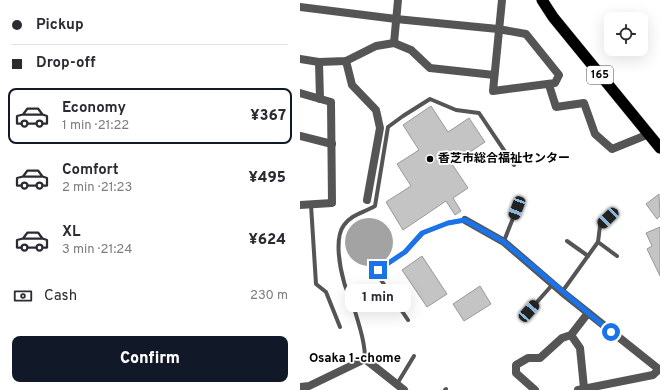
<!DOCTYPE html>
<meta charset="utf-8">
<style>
:root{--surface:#fff;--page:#f7f7f7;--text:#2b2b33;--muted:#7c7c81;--line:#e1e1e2;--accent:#111827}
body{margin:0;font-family:Overpass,"Noto Sans JP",sans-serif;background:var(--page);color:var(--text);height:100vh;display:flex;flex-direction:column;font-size:15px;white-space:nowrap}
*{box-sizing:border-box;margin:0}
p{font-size:13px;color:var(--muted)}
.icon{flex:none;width:22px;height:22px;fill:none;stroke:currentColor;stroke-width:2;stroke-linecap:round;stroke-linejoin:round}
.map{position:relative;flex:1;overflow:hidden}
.panel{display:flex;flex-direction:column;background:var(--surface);width:300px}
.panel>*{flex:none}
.top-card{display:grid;align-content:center;height:88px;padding:0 12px;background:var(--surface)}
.controls{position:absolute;left:304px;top:12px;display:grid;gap:8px}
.controls a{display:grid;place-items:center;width:44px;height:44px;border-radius:8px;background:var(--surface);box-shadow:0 4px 16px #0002;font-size:20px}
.end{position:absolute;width:18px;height:18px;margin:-9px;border:5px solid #1a73e8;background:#fff;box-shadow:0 0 0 2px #fff}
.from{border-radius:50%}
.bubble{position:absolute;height:28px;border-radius:8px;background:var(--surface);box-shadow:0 4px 16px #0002;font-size:13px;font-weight:800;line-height:28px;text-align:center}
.car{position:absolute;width:12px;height:24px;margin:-12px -6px;border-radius:5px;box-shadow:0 0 3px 1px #0007;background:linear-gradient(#222 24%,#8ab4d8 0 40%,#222 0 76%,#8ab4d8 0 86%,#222 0)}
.top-card b{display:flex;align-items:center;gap:14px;height:38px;font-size:15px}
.top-card b+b{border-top:1px solid var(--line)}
.top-card i{width:10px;height:10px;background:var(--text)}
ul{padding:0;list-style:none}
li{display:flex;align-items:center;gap:12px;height:56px;margin:0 8px 6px;padding:0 4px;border:2px solid transparent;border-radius:8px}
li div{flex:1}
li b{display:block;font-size:15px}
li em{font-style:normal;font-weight:800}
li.on{border-color:var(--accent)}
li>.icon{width:36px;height:36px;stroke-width:1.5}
.pay{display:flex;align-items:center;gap:10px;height:44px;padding:0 12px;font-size:15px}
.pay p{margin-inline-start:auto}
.action{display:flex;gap:8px;margin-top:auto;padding:8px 12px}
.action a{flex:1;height:46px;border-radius:8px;background:var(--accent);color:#fff;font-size:16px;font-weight:800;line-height:46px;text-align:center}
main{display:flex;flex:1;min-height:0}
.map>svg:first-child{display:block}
.water{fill:#a3a3a3}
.building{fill:#c4c4c4;stroke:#999}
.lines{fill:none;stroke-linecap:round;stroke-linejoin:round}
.trunk-casing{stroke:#dbdbdb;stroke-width:12}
.service{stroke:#555;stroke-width:4}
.minor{stroke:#555;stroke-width:8}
.trunk{stroke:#000;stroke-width:11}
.route{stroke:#1a73e8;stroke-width:5}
.poi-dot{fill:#000;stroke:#fff;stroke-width:1.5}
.labels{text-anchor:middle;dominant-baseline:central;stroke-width:3.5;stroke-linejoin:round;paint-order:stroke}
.shield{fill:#fff;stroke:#4c4c4c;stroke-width:1}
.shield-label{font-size:11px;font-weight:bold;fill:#000}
.poi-label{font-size:12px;font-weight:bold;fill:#000;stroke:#fff;text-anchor:start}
.neighbourhood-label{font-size:13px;font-weight:bold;fill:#000;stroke:#fff}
</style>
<main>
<section class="panel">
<div class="top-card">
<b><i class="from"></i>Pickup</b>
<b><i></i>Drop-off</b>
</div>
<ul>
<li class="on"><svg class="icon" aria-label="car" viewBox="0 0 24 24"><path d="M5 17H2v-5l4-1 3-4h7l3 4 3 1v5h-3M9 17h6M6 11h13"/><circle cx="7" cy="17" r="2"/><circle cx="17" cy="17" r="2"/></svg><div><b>Economy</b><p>1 min · 21:22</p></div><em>¥367</em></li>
<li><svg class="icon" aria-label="car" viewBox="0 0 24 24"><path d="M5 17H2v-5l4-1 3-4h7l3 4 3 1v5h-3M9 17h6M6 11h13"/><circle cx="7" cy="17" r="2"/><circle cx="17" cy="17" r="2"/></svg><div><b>Comfort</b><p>2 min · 21:23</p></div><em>¥495</em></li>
<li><svg class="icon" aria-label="car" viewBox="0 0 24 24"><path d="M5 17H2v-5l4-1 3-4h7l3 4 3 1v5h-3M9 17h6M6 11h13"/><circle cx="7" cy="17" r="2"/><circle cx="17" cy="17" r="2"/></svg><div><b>XL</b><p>3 min · 21:24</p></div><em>¥624</em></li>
</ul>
<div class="pay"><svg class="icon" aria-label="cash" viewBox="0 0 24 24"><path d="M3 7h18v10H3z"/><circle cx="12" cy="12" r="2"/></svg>Cash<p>230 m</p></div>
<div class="action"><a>Confirm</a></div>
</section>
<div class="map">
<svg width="360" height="390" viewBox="0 0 360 390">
<rect width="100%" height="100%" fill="#fff"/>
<circle class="water" cx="69" cy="242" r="24"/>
<g class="building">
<polygon points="131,106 148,132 169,118 185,142 152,164 168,188 153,198 161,211 155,215 146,201 103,230 86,202 111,186 97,164 119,150 103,125"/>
<polygon points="359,194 360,216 357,219 346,204"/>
<polygon points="360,227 360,276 347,249 352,246 346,233"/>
<polygon points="122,256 147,294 127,307 102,270"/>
<polygon points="180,286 191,304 164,321 153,304"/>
</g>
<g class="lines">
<defs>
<polyline id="trunk" points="242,0 253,17 360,148"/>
</defs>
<use href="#trunk" class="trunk-casing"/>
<g class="service">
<polyline points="11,205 16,284 26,292 40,327"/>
<polyline points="204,241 217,208"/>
<polyline points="267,241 288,256"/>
<polyline points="298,242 317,256"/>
<polyline points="262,292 298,242 300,226 316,211"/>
<polyline points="229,311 253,284"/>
<polyline points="108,320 77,274 78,270 105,252 123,233 148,223 165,220"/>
<path d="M 65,359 C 65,342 59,325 54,308 C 52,299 46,291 44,282 C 40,268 34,238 44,225 C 52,214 63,213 75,206 L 88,127 L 103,116 L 130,99 L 156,110 L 179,113 L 214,165"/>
<polyline points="97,384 114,356"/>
<polyline points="145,390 146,389"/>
</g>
<g class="minor">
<polyline points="0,7 96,19 198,29 226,34 259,75 255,83 193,91 202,0"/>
<polyline points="94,43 98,0"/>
<polyline points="0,59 19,62 46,61 76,46 94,43 111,50 130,68 194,75"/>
<polyline points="46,61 52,85 76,110 80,128 67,200"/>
<polyline points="19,62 20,99"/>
<polyline points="249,85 256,107 284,103 295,134 312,149 349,134"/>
<polyline points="0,93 31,102 32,203 0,205"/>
<polyline points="0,136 32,144"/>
<polyline points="165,220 204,242 262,292 360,370"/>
<polyline points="271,335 280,348 284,388"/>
<polyline points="0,387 9,386 65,359 104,390"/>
<polyline points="235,390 216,373 216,365 228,358 240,358 262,338 271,335 288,313"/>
<polyline points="278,390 353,375 359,369"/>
</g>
<use href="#trunk" class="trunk"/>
</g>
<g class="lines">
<polyline class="route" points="78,270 105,252 122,233 148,223 165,220 204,242 311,332"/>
</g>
<circle class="poi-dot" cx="130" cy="159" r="4"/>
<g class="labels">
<rect class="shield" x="287" y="66" width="26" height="18" rx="3"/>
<g class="shield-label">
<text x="300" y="75">165</text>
</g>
<g class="poi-label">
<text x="138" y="159">香芝市総合福祉センター</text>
</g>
<g class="neighbourhood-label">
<text x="55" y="359">Osaka 1-chome</text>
</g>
</g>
</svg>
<div class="controls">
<a><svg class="icon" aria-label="locate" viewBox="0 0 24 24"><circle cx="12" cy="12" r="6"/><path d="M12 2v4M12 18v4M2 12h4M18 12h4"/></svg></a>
</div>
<i class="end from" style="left:311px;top:332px"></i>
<i class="end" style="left:78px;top:270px"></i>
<div class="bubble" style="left:45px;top:284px;width:66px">1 min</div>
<i class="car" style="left:217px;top:208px;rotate:201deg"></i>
<i class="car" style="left:308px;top:218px;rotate:226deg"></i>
<i class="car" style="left:229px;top:311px;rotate:41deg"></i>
</div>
</main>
